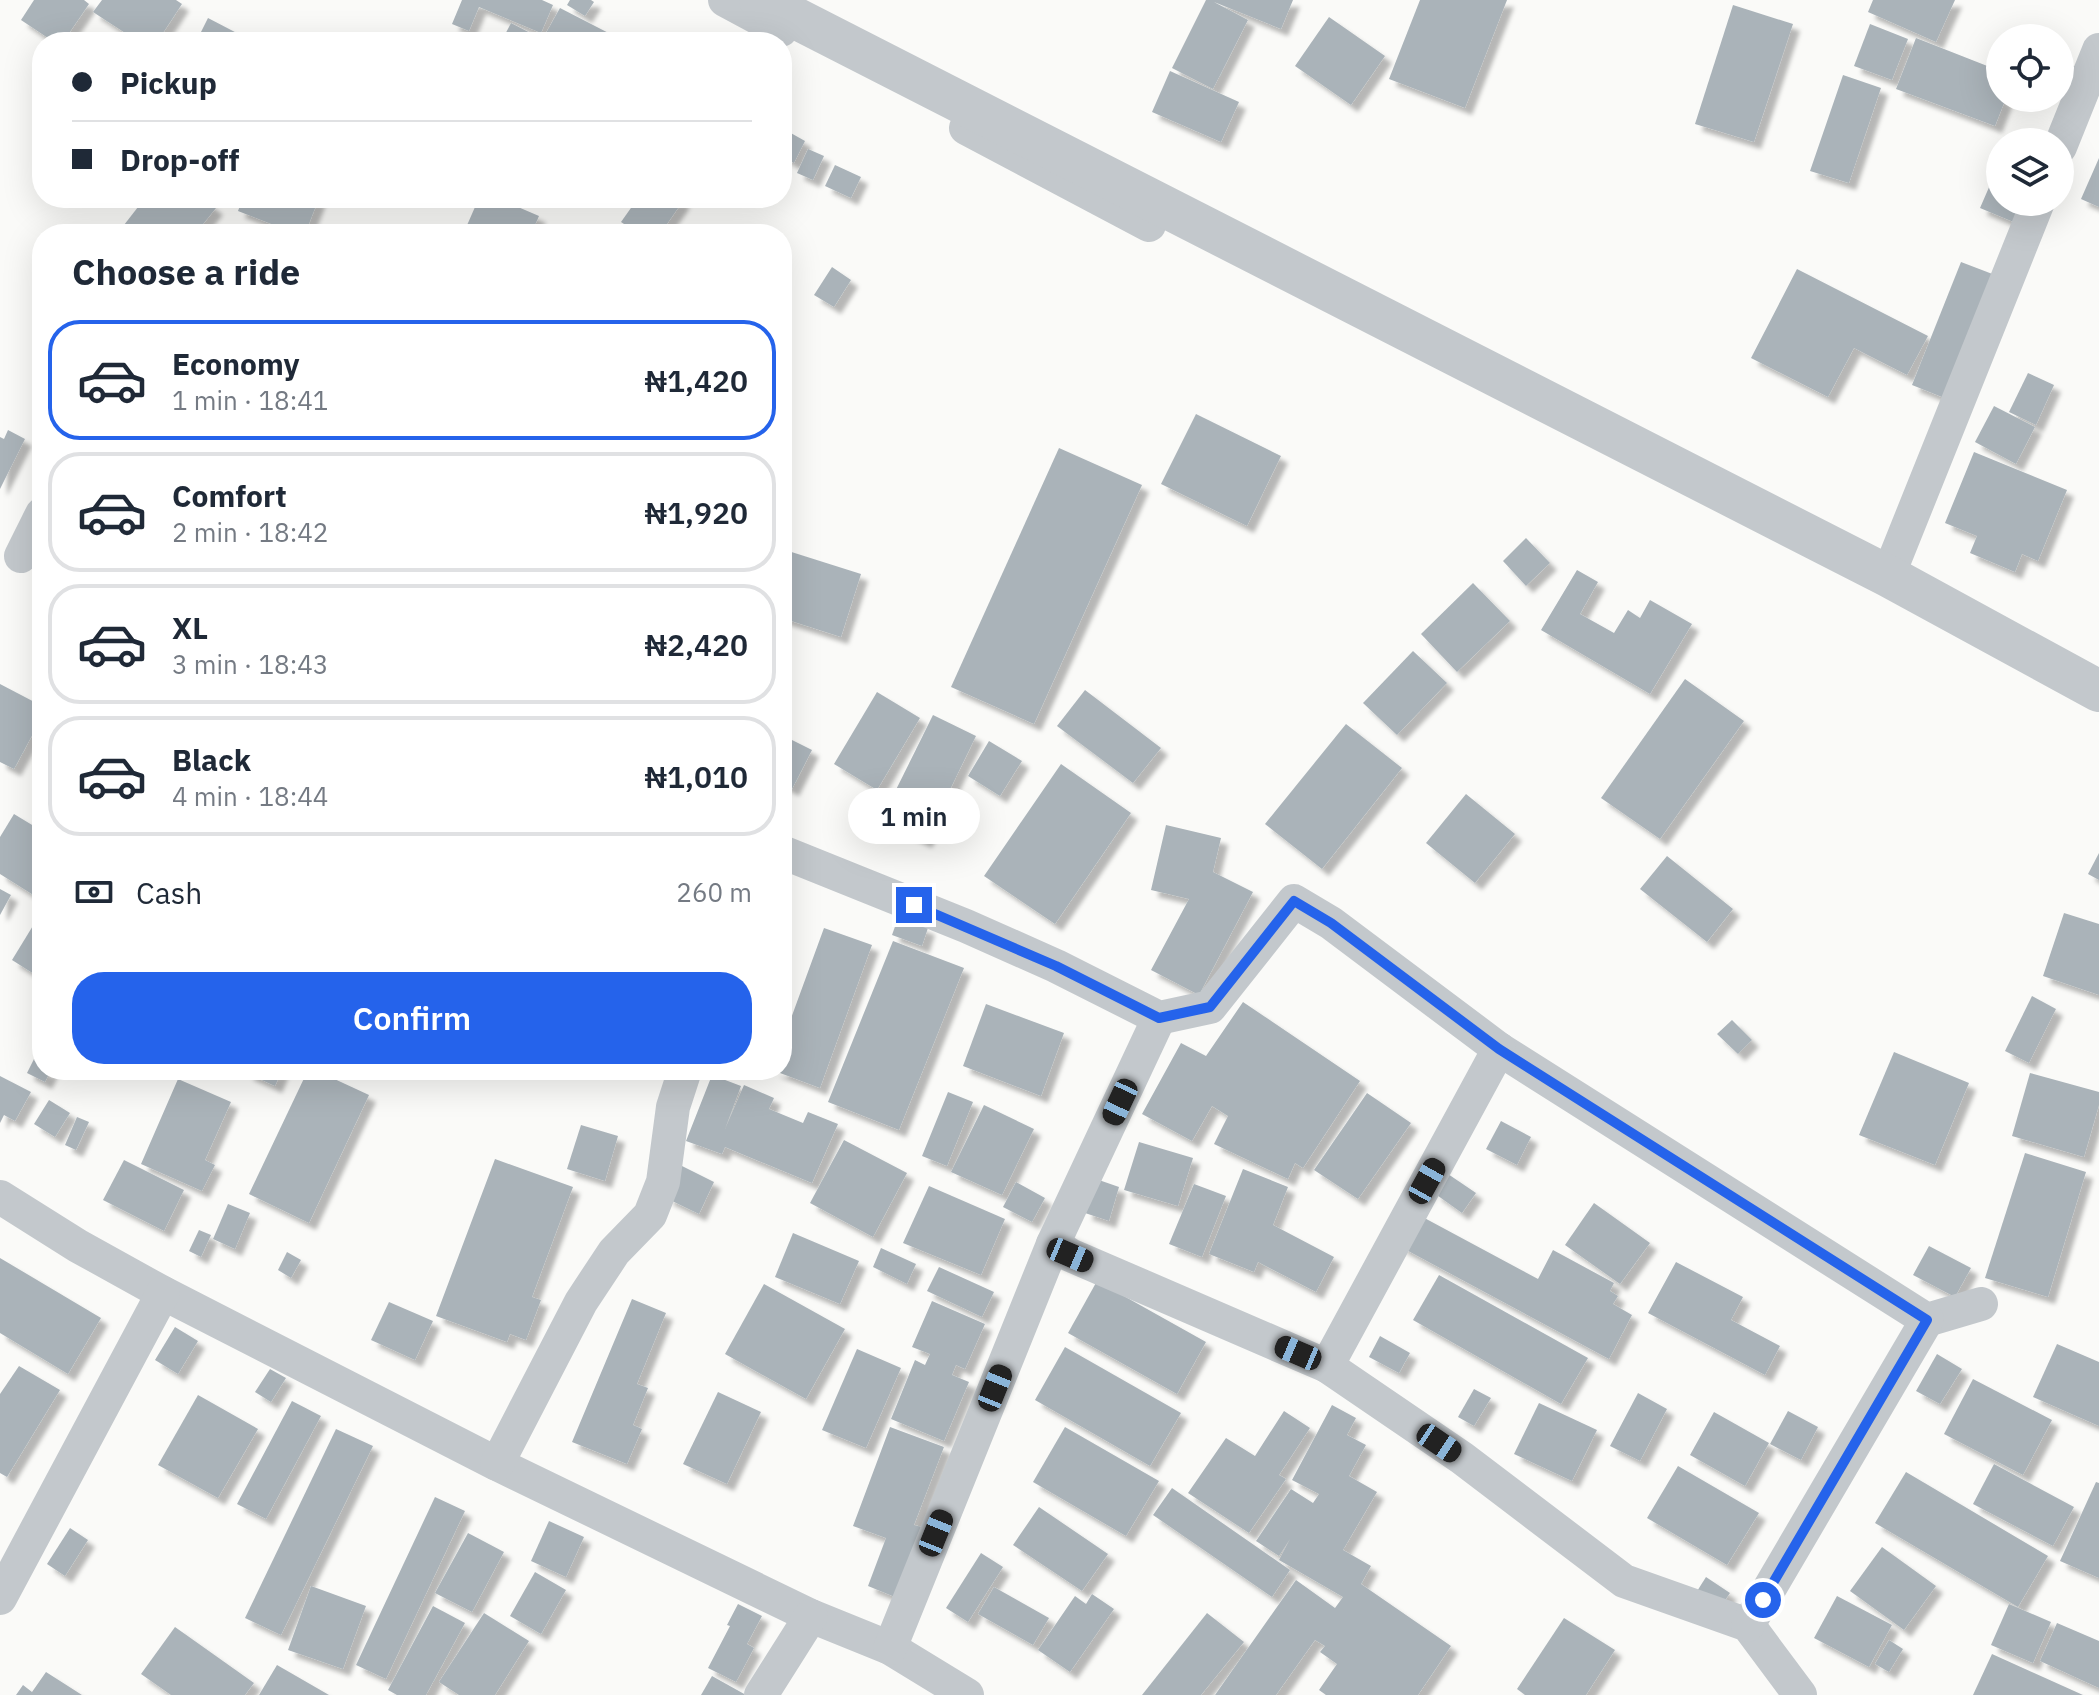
<!DOCTYPE html>
<meta charset="utf-8">
<style>
:root{--surface:#fff;--page:#f6f6f7;--text:#1f2937;--muted:#747a83;--line:#e0e1e3;--accent:#2563eb}
body{margin:0;font-family:"IBM Plex Sans",sans-serif;background:var(--page);color:var(--text);height:100vh;display:flex;flex-direction:column;font-size:30px;white-space:nowrap}
*{box-sizing:border-box;margin:0}
p{font-size:26px;color:var(--muted)}
.icon{flex:none;width:44px;height:44px;fill:none;stroke:currentColor;stroke-width:2;stroke-linecap:round;stroke-linejoin:round}
.map{position:relative;flex:1;overflow:hidden}
.details{position:absolute;left:32px;top:224px;width:760px;height:856px;display:flex;flex-direction:column;background:var(--surface);border-radius:32px;box-shadow:0 8px 32px #0002}
.details>*{flex:none}
.guide{position:absolute;left:32px;top:32px;width:760px;height:176px;border-radius:32px;box-shadow:0 8px 32px #0002;display:grid;align-content:center;height:176px;padding:0 40px;background:var(--surface)}
.fabs{position:absolute;left:1986px;top:24px;display:grid;gap:16px}
.fabs a{display:grid;place-items:center;width:88px;height:88px;border-radius:50%;background:var(--surface);box-shadow:0 8px 32px #0002;font-size:40px}
.end{position:absolute;width:36px;height:36px;margin:-18px;border:10px solid #2563eb;background:#fff;box-shadow:0 0 0 4px #fff}
.from{border-radius:50%}
.bubble{position:absolute;height:56px;border-radius:28px;background:var(--surface);box-shadow:0 8px 32px #0002;font-size:26px;font-weight:600;line-height:56px;text-align:center}
.car{position:absolute;width:24px;height:48px;margin:-24px -12px;border-radius:10px;box-shadow:0 0 6px 2px #0007;background:linear-gradient(#222 24%,#8ab4d8 0 40%,#222 0 76%,#8ab4d8 0 86%,#222 0)}
.guide b{display:flex;align-items:center;gap:28px;height:76px;font-size:30px}
.guide b+b{border-top:2px solid var(--line)}
.guide i{width:20px;height:20px;background:var(--text)}
ul{padding:0;list-style:none}
li{display:flex;align-items:center;gap:24px;height:120px;margin:0 16px 12px;padding:0 24px;border:4px solid var(--line);border-radius:32px}
li div{flex:1}
li b{display:block;font-size:30px}
li em{font-style:normal;font-weight:600}
li.current{border-color:var(--accent)}
li>.icon{width:72px;height:72px;stroke-width:1.5}
h2{padding:0 40px;font-size:36px;line-height:96px}
.pay{display:flex;align-items:center;gap:20px;height:88px;padding:0 40px;font-size:30px}
.pay p{margin-inline-start:auto}
.button{display:flex;gap:16px;margin-top:auto;padding:16px 40px}
.button a{flex:1;height:92px;border-radius:32px;background:var(--accent);color:#fff;font-size:32px;font-weight:600;line-height:92px;text-align:center}
.map>svg:first-child{display:block}
.building{fill:#aab3b9;filter:url(#shadow)}
.lines{fill:none;stroke-linecap:round;stroke-linejoin:round}
.minor{stroke:#c3c8cc;stroke-width:34}
.tertiary{stroke:#c3c8cc;stroke-width:42}
.route{stroke:#2563eb;stroke-width:10}
</style>
<div class="map">
<svg width="2099" height="1695" viewBox="0 0 2099 1695">
<defs>
<filter id="shadow"><feDropShadow dx="7" dy="7" stdDeviation="2" flood-color="#0004"/></filter>
</defs>
<rect width="100%" height="100%" fill="#fafaf8"/>
<g class="building">
<polygon points="34,0 84,0 89,4 63,42 54,42 21,20"/>
<polygon points="102,0 176,0 182,4 157,42 139,42 93,12"/>
<polygon points="462,0 542,0 553,5 541,33 479,7 469,31 452,24"/>
<polygon points="570,0 591,0 594,2 585,16 567,5"/>
<polygon points="1206,0 1293,0 1281,29 1214,2 1248,20 1213,89 1172,68"/>
<polygon points="1420,0 1507,0 1465,108 1389,79"/>
<polygon points="1873,0 1955,0 1936,42 1868,12"/>
<polygon points="1733,5 1793,24 1754,142 1695,124"/>
<polygon points="560,8 626,42 564,42 546,33"/>
<polygon points="1329,17 1385,56 1351,105 1295,66"/>
<polygon points="208,18 254,42 196,42"/>
<polygon points="511,23 538,37 535,42 501,42"/>
<polygon points="1870,24 1908,39 1892,80 1854,66"/>
<polygon points="483,32 498,39 496,42 479,42"/>
<polygon points="1916,38 2000,71 2000,98 2006,98 1995,126 1896,89"/>
<polygon points="2060,61 2077,67 2065,98 2060,96"/>
<polygon points="1170,71 1239,102 1221,142 1152,112"/>
<polygon points="1843,75 1881,88 1849,183 1810,171"/>
<polygon points="789,132 805,141 794,163 782,156 782,145"/>
<polygon points="2013,133 2032,142 2009,142"/>
<polygon points="808,149 824,156 813,180 797,173"/>
<polygon points="2099,158 2099,207 2081,199"/>
<polygon points="2000,162 2000,202 2025,202 2016,223 1980,208"/>
<polygon points="835,165 861,177 851,198 825,186"/>
<polygon points="145,198 203,198 216,208 195,234 117,234"/>
<polygon points="243,198 319,198 305,234 297,234 238,211"/>
<polygon points="479,198 497,198 539,216 531,234 464,232"/>
<polygon points="638,198 679,198 683,201 660,234 639,234 621,222"/>
<polygon points="1961,262 1995,275 1947,399 1912,385"/>
<polygon points="832,267 851,280 834,307 814,295"/>
<polygon points="1797,269 1928,336 1907,375 1854,348 1828,397 1751,358"/>
<polygon points="2028,373 2054,385 2036,425 2009,412"/>
<polygon points="1994,406 2035,427 2016,464 1975,442"/>
<polygon points="1196,414 1281,456 1247,526 1161,484"/>
<polygon points="8,430 25,439 0,489 0,437 4,439"/>
<polygon points="1059,448 1142,485 1034,724 951,687"/>
<polygon points="1974,452 2067,490 2038,561 2022,554 2015,572 1970,553 1977,536 1945,523"/>
<polygon points="1526,538 1550,563 1526,586 1503,561"/>
<polygon points="782,549 861,574 841,637 782,618"/>
<polygon points="1577,570 1598,582 1580,614 1614,633 1628,610 1640,618 1650,600 1692,624 1650,694 1541,630"/>
<polygon points="1473,583 1510,621 1457,672 1421,634"/>
<polygon points="1413,651 1447,683 1397,735 1363,703"/>
<polygon points="1685,679 1744,721 1660,839 1601,798"/>
<polygon points="0,684 42,706 42,717 14,769 0,762"/>
<polygon points="1085,690 1161,748 1133,783 1057,726"/>
<polygon points="877,692 920,718 877,790 834,764"/>
<polygon points="933,715 976,736 925,841 881,820"/>
<polygon points="1346,724 1402,768 1322,869 1265,824"/>
<polygon points="782,735 812,750 792,789 782,784"/>
<polygon points="989,741 1022,761 1000,796 968,776"/>
<polygon points="1061,764 1131,813 1055,924 984,876"/>
<polygon points="1466,794 1515,834 1475,883 1426,843"/>
<polygon points="14,814 42,831 42,885 35,896 0,874 0,837"/>
<polygon points="1166,825 1221,838 1213,872 1253,892 1199,995 1151,970 1189,899 1151,890"/>
<polygon points="2099,853 2099,880 2088,874"/>
<polygon points="1667,856 1733,909 1707,942 1640,889"/>
<polygon points="0,889 11,895 0,915"/>
<polygon points="42,911 42,979 12,960"/>
<polygon points="2064,913 2099,924 2099,995 2043,976"/>
<polygon points="898,918 928,928 922,946 892,935"/>
<polygon points="824,928 872,945 820,1088 772,1070 782,1070 782,1043"/>
<polygon points="893,941 964,968 899,1130 828,1102"/>
<polygon points="2032,996 2056,1009 2029,1063 2005,1051"/>
<polygon points="1243,1002 1360,1081 1303,1168 1295,1163 1288,1179 1214,1144 1228,1116 1212,1106 1192,1141 1142,1114 1181,1043 1206,1056"/>
<polygon points="986,1004 1064,1033 1041,1096 963,1066"/>
<polygon points="1732,1020 1752,1040 1738,1054 1717,1034"/>
<polygon points="1894,1052 1969,1083 1935,1165 1859,1135"/>
<polygon points="36,1055 42,1058 42,1070 51,1070 45,1082 27,1073"/>
<polygon points="248,1070 282,1070 275,1086 246,1073"/>
<polygon points="308,1070 315,1070 369,1095 309,1223 249,1194"/>
<polygon points="2030,1073 2099,1092 2099,1105 2084,1157 2012,1136"/>
<polygon points="712,1075 741,1086 725,1129 744,1085 774,1098 769,1109 803,1123 808,1112 838,1124 812,1183 725,1147 722,1154 686,1141"/>
<polygon points="0,1076 31,1092 15,1121 4,1115 0,1123"/>
<polygon points="178,1079 231,1102 205,1160 215,1165 202,1191 141,1164"/>
<polygon points="948,1092 973,1102 947,1166 922,1156"/>
<polygon points="1367,1093 1411,1123 1358,1199 1314,1170"/>
<polygon points="49,1100 70,1113 55,1137 34,1124"/>
<polygon points="984,1105 1034,1129 1002,1195 951,1172"/>
<polygon points="77,1117 89,1122 76,1150 65,1145"/>
<polygon points="1501,1121 1531,1137 1517,1165 1486,1149"/>
<polygon points="581,1125 618,1136 605,1181 567,1169"/>
<polygon points="844,1140 907,1173 873,1237 810,1203"/>
<polygon points="1139,1142 1193,1158 1178,1206 1124,1190"/>
<polygon points="2025,1153 2086,1172 2048,1297 1985,1278"/>
<polygon points="495,1159 573,1187 532,1297 541,1300 526,1340 510,1334 507,1342 436,1316"/>
<polygon points="124,1160 184,1190 164,1231 103,1200"/>
<polygon points="682,1166 714,1182 699,1214 666,1198"/>
<polygon points="1243,1169 1288,1187 1273,1225 1334,1257 1316,1292 1258,1262 1254,1272 1209,1254"/>
<polygon points="1448,1174 1476,1193 1462,1213 1434,1193"/>
<polygon points="1096,1179 1119,1187 1109,1221 1085,1213"/>
<polygon points="1016,1182 1045,1198 1032,1222 1003,1207"/>
<polygon points="1194,1184 1226,1196 1202,1257 1169,1244"/>
<polygon points="929,1186 1005,1219 981,1275 903,1243"/>
<polygon points="1594,1203 1650,1243 1620,1284 1565,1245"/>
<polygon points="228,1204 250,1213 235,1249 213,1239"/>
<polygon points="1417,1214 1538,1279 1553,1250 1614,1283 1610,1291 1618,1296 1613,1304 1632,1315 1609,1359 1399,1246"/>
<polygon points="199,1230 211,1235 201,1257 189,1251"/>
<polygon points="793,1233 859,1261 840,1304 775,1277"/>
<polygon points="1929,1246 1971,1268 1955,1297 1913,1275"/>
<polygon points="881,1248 916,1264 907,1284 873,1267"/>
<polygon points="287,1252 301,1260 291,1278 278,1270"/>
<polygon points="0,1258 101,1318 68,1374 0,1333"/>
<polygon points="1676,1262 1743,1297 1731,1320 1780,1346 1765,1375 1648,1313"/>
<polygon points="939,1267 994,1292 982,1317 927,1291"/>
<polygon points="1439,1275 1588,1358 1561,1404 1413,1320"/>
<polygon points="1097,1281 1206,1342 1177,1394 1068,1333"/>
<polygon points="764,1284 845,1329 806,1399 725,1354"/>
<polygon points="632,1299 666,1313 637,1384 648,1388 633,1425 642,1429 627,1464 572,1442"/>
<polygon points="932,1301 985,1324 965,1369 956,1365 952,1375 969,1382 944,1441 891,1419 915,1360 925,1365 930,1354 912,1347"/>
<polygon points="389,1302 433,1321 415,1360 371,1340"/>
<polygon points="175,1327 198,1341 178,1374 155,1360"/>
<polygon points="1380,1336 1410,1353 1399,1373 1369,1357"/>
<polygon points="2057,1344 2099,1362 2099,1426 2033,1397"/>
<polygon points="1065,1347 1181,1413 1150,1466 1035,1400"/>
<polygon points="857,1349 901,1368 866,1448 822,1430"/>
<polygon points="1937,1354 1962,1369 1940,1404 1916,1391"/>
<polygon points="19,1366 60,1390 7,1477 0,1473 0,1394"/>
<polygon points="270,1369 286,1378 271,1402 255,1392"/>
<polygon points="1973,1379 2052,1420 2023,1475 1944,1434"/>
<polygon points="1474,1389 1491,1398 1474,1426 1458,1417"/>
<polygon points="718,1392 761,1412 727,1484 683,1464"/>
<polygon points="1638,1393 1667,1409 1640,1461 1610,1446"/>
<polygon points="198,1395 258,1429 218,1498 158,1465"/>
<polygon points="292,1401 321,1416 266,1519 237,1504"/>
<polygon points="1539,1403 1597,1430 1572,1481 1514,1454"/>
<polygon points="1332,1405 1356,1418 1347,1435 1366,1445 1349,1476 1377,1492 1343,1550 1371,1566 1361,1584 1451,1646 1418,1695 1326,1695 1319,1690 1337,1664 1320,1652 1325,1646 1315,1640 1276,1695 1215,1695 1296,1580 1335,1608 1343,1597 1279,1560 1290,1539 1279,1556 1256,1541 1291,1489 1313,1503 1319,1494 1292,1480"/>
<polygon points="1284,1411 1310,1428 1279,1475 1286,1479 1249,1533 1188,1493 1226,1438 1255,1456"/>
<polygon points="1788,1411 1818,1427 1801,1460 1770,1444"/>
<polygon points="1714,1412 1769,1443 1745,1486 1690,1455"/>
<polygon points="890,1427 944,1447 914,1525 922,1527 895,1597 868,1586 886,1538 853,1526"/>
<polygon points="1065,1427 1159,1481 1126,1536 1033,1482"/>
<polygon points="336,1429 373,1446 281,1635 245,1618"/>
<polygon points="1994,1464 2074,1507 2053,1546 1973,1504"/>
<polygon points="1678,1466 1759,1513 1727,1565 1647,1518"/>
<polygon points="1906,1472 2048,1556 2018,1607 1875,1523"/>
<polygon points="2096,1482 2099,1483 2099,1578 2060,1561"/>
<polygon points="1172,1488 1290,1570 1272,1597 1153,1515"/>
<polygon points="435,1497 465,1511 386,1679 356,1665"/>
<polygon points="1039,1507 1108,1554 1082,1591 1013,1545"/>
<polygon points="549,1521 584,1537 566,1577 531,1561"/>
<polygon points="70,1528 88,1540 65,1576 47,1564"/>
<polygon points="468,1533 504,1552 472,1612 435,1593"/>
<polygon points="1882,1547 1936,1586 1904,1630 1850,1591"/>
<polygon points="981,1553 1003,1567 968,1622 946,1608"/>
<polygon points="535,1572 566,1590 541,1634 510,1616"/>
<polygon points="1706,1577 1730,1593 1717,1612 1694,1596"/>
<polygon points="311,1586 366,1606 343,1669 288,1650"/>
<polygon points="994,1587 1049,1618 1033,1645 978,1614"/>
<polygon points="1092,1594 1114,1609 1070,1672 1038,1650 1075,1596 1086,1604"/>
<polygon points="1837,1596 1892,1625 1869,1667 1814,1638"/>
<polygon points="738,1604 762,1616 747,1644 754,1648 736,1682 708,1668 730,1626 727,1625"/>
<polygon points="2009,1604 2051,1622 2033,1663 1991,1645"/>
<polygon points="433,1606 465,1623 426,1695 397,1695 388,1690"/>
<polygon points="484,1613 529,1641 495,1695 459,1695 439,1682"/>
<polygon points="1207,1613 1244,1642 1201,1695 1142,1695"/>
<polygon points="1564,1618 1615,1650 1586,1695 1525,1695 1517,1689"/>
<polygon points="2057,1623 2099,1641 2099,1688 2040,1661"/>
<polygon points="175,1627 254,1683 245,1695 171,1695 141,1674"/>
<polygon points="1889,1640 1903,1649 1889,1672 1875,1664"/>
<polygon points="1992,1654 2083,1695 1973,1695"/>
<polygon points="277,1665 329,1695 259,1695"/>
<polygon points="46,1672 82,1695 16,1695 23,1685 32,1692"/>
<polygon points="712,1676 746,1695 701,1695"/>
</g>
<g class="lines">
<g class="minor">
<polyline points="725,0 781,30"/>
<polyline points="966,128 1149,225"/>
<polyline points="2060,147 2099,50"/>
<polyline points="21,556 42,514"/>
<polyline points="1888,576 2038,202"/>
<polyline points="782,852 966,926 1056,966 1159,1018 1210,1007 1294,901 1331,923 1499,1049 1927,1320 1981,1304"/>
<polyline points="0,1197 78,1246 163,1293 497,1464 811,1616 890,1648 967,1695"/>
<polyline points="1053,1244 1070,1255 1327,1366 1462,1458 1624,1581 1748,1625 1800,1695"/>
<polyline points="1327,1366 1499,1049"/>
<polyline points="497,1464 581,1302 614,1252 650,1215 663,1182 673,1107 685,1070"/>
<polyline points="0,1598 163,1293"/>
<polyline points="1748,1625 1927,1320"/>
<polyline points="890,1648 1053,1244 1159,1018"/>
<polyline points="761,1695 811,1616"/>
</g>
<polyline class="tertiary" points="760,0 1888,576 2099,691"/>
</g>
<g class="lines">
<polyline class="route" points="914,905 1056,966 1159,1018 1210,1007 1294,901 1331,923 1499,1049 1927,1320 1763,1600"/>
</g>
</svg>
<div class="fabs">
<a><svg class="icon" aria-label="locate" viewBox="0 0 24 24"><circle cx="12" cy="12" r="6"/><path d="M12 2v4M12 18v4M2 12h4M18 12h4"/></svg></a>
<a><svg class="icon" aria-label="layers" viewBox="0 0 24 24"><path d="M12 4l9 5-9 5-9-5zM3 14l9 5 9-5"/></svg></a>
</div>
<i class="end from" style="left:1763px;top:1600px"></i>
<i class="end" style="left:914px;top:905px"></i>
<div class="bubble" style="left:848px;top:788px;width:132px">1 min</div>
<i class="car" style="left:1120px;top:1102px;rotate:205deg"></i>
<i class="car" style="left:1427px;top:1181px;rotate:29deg"></i>
<i class="car" style="left:1070px;top:1255px;rotate:113deg"></i>
<i class="car" style="left:1298px;top:1353px;rotate:293deg"></i>
<i class="car" style="left:995px;top:1388px;rotate:22deg"></i>
<i class="car" style="left:1439px;top:1443px;rotate:124deg"></i>
<i class="car" style="left:936px;top:1533px;rotate:22deg"></i>
<div class="guide">
<b><i class="from"></i>Pickup</b>
<b><i></i>Drop-off</b>
</div>
<section class="details">
<h2>Choose a ride</h2>
<ul>
<li class="current"><svg class="icon" aria-label="car" viewBox="0 0 24 24"><path d="M5 17H2v-5l4-1 3-4h7l3 4 3 1v5h-3M9 17h6M6 11h13"/><circle cx="7" cy="17" r="2"/><circle cx="17" cy="17" r="2"/></svg><div><b>Economy</b><p>1 min · 18:41</p></div><em>₦1,420</em></li>
<li><svg class="icon" aria-label="car" viewBox="0 0 24 24"><path d="M5 17H2v-5l4-1 3-4h7l3 4 3 1v5h-3M9 17h6M6 11h13"/><circle cx="7" cy="17" r="2"/><circle cx="17" cy="17" r="2"/></svg><div><b>Comfort</b><p>2 min · 18:42</p></div><em>₦1,920</em></li>
<li><svg class="icon" aria-label="car" viewBox="0 0 24 24"><path d="M5 17H2v-5l4-1 3-4h7l3 4 3 1v5h-3M9 17h6M6 11h13"/><circle cx="7" cy="17" r="2"/><circle cx="17" cy="17" r="2"/></svg><div><b>XL</b><p>3 min · 18:43</p></div><em>₦2,420</em></li>
<li><svg class="icon" aria-label="car" viewBox="0 0 24 24"><path d="M5 17H2v-5l4-1 3-4h7l3 4 3 1v5h-3M9 17h6M6 11h13"/><circle cx="7" cy="17" r="2"/><circle cx="17" cy="17" r="2"/></svg><div><b>Black</b><p>4 min · 18:44</p></div><em>₦1,010</em></li>
</ul>
<div class="pay"><svg class="icon" aria-label="cash" viewBox="0 0 24 24"><path d="M3 7h18v10H3z"/><circle cx="12" cy="12" r="2"/></svg>Cash<p>260 m</p></div>
<div class="button"><a>Confirm</a></div>
</section>
</div>
